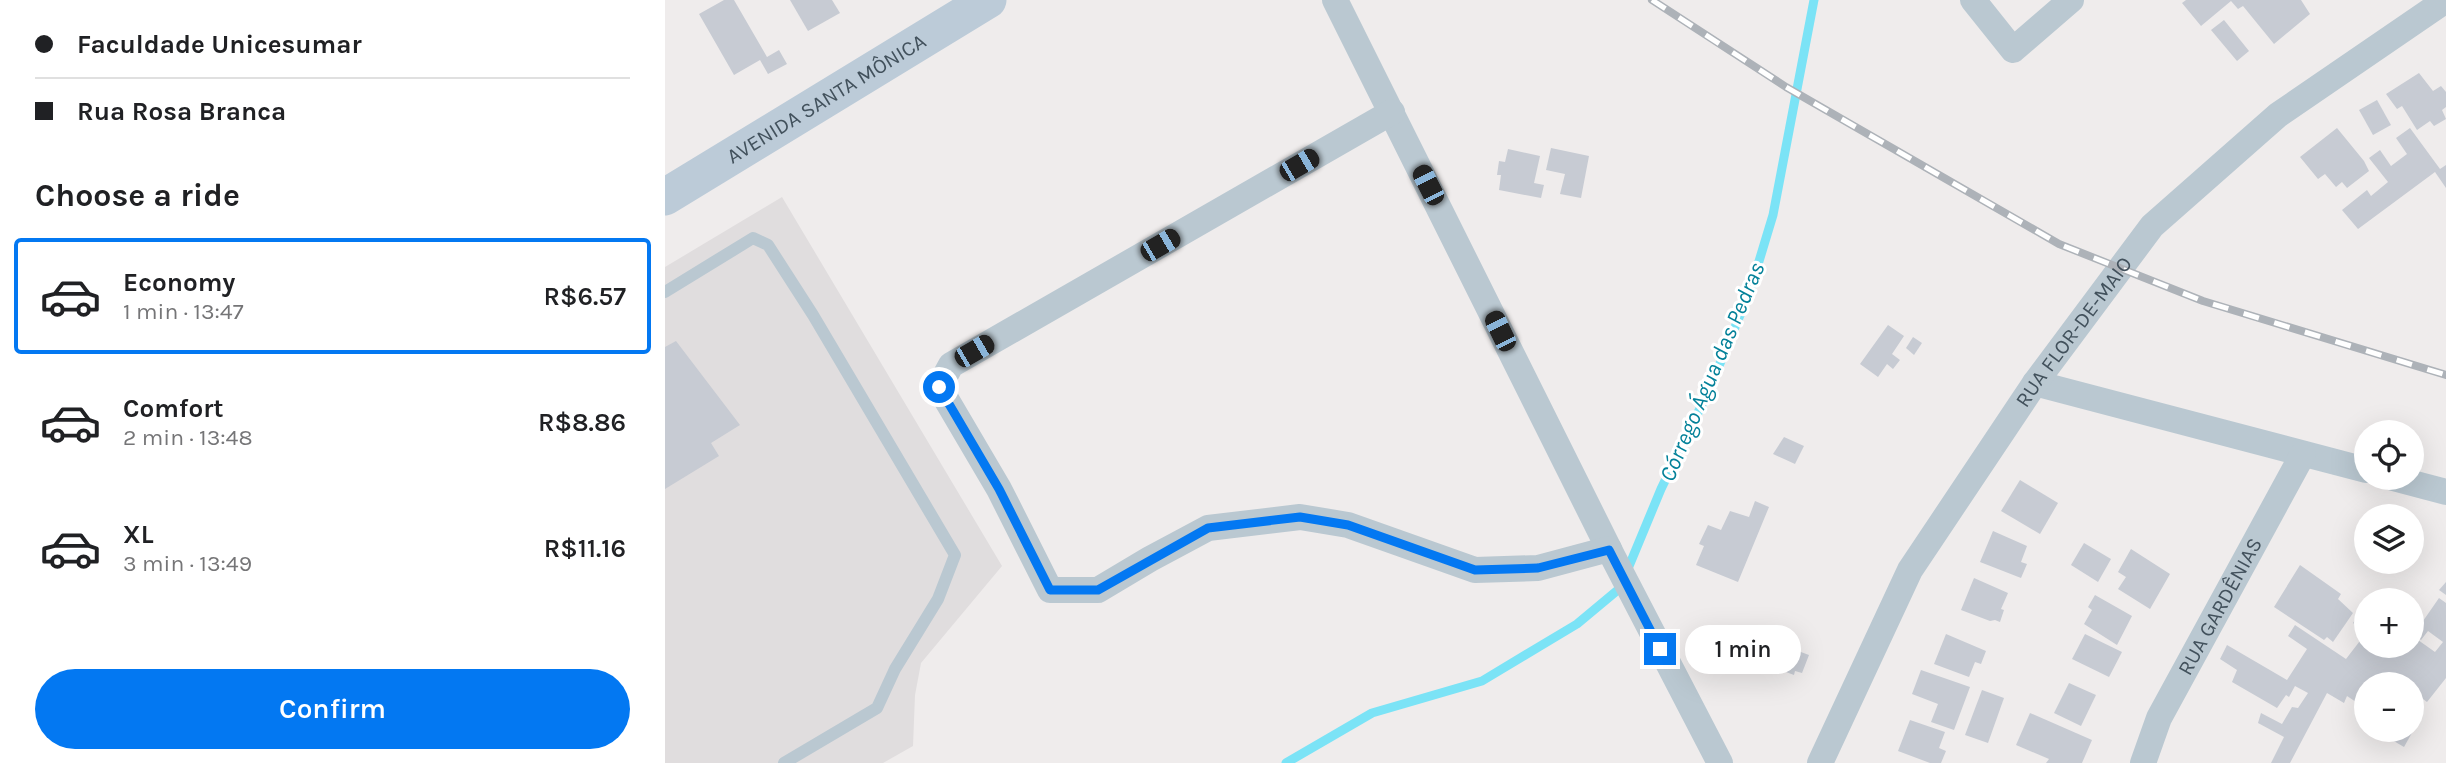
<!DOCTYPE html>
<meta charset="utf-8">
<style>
:root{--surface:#fff;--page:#f6f6f6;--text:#202124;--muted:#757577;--line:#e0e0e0;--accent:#0378f2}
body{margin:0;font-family:Karla,sans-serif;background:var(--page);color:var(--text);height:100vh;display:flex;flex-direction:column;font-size:26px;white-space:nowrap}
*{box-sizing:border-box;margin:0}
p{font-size:23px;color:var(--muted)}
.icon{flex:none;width:38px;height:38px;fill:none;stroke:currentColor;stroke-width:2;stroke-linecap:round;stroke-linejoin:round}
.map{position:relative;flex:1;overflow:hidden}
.sheet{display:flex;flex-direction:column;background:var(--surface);width:665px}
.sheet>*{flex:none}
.guide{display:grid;align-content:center;height:154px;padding:0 35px;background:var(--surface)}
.controls{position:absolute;left:1689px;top:420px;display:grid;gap:14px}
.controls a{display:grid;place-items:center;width:70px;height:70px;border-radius:50%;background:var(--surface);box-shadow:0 7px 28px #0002;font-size:35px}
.end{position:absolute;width:32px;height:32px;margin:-16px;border:9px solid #0378f2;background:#fff;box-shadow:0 0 0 4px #fff}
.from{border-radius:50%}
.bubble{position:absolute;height:49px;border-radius:24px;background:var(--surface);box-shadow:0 7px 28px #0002;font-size:23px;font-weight:600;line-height:49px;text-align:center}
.car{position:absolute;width:21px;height:42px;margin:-21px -10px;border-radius:9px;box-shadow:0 0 5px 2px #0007;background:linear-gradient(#222 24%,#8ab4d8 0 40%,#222 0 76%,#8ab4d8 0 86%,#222 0)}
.guide b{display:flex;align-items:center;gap:24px;height:66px;font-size:26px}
.guide b+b{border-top:2px solid var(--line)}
.guide i{width:18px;height:18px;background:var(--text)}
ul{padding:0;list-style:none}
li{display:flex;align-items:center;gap:21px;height:116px;margin:0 14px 10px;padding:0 21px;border:4px solid transparent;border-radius:7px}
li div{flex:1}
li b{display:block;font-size:26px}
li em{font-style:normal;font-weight:600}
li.current{border-color:var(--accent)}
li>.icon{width:63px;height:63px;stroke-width:1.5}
h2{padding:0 35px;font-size:32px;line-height:84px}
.button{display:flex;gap:14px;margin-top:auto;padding:14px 35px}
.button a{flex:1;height:80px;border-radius:42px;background:var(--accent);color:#fff;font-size:28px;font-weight:600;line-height:80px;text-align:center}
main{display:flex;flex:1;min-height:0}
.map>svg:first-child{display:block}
.education{fill:#e0ddde}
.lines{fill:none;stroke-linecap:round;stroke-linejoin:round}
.stream{stroke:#7be3f6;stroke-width:9}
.building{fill:#c7cbd3}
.lane{stroke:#bac8d1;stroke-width:12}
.street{stroke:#bac8d1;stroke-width:26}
.secondary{stroke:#bccbd8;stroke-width:37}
.rail-casing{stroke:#adb2b8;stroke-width:8}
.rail{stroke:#fff;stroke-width:5;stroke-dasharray:16;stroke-linecap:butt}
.route{stroke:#0378f2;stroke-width:9}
.labels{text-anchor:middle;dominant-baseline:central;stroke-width:6;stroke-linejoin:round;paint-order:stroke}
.street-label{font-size:21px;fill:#42515c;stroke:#fff}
.water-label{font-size:23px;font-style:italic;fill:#038199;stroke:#fff}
</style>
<main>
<section class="sheet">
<div class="guide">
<b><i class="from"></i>Faculdade Unicesumar</b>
<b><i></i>Rua Rosa Branca</b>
</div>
<h2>Choose a ride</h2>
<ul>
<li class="current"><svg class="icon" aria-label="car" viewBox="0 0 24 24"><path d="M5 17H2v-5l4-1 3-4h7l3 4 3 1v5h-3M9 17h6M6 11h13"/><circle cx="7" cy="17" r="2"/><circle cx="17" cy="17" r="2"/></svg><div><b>Economy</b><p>1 min · 13:47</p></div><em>R$6.57</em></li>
<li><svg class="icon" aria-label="car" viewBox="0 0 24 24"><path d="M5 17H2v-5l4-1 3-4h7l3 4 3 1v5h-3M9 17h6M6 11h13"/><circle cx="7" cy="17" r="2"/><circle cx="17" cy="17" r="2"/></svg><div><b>Comfort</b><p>2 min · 13:48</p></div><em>R$8.86</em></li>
<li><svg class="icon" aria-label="car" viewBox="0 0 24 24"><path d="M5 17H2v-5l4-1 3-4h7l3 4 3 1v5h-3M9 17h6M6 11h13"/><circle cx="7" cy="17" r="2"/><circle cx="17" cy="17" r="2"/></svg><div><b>XL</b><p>3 min · 13:49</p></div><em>R$11.16</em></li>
</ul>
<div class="button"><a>Confirm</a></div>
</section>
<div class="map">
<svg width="1781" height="763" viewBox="0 0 1781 763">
<rect width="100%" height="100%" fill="#efecec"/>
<polygon class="education" points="117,197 337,566 256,663 250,695 248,746 218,763 0,763 0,267"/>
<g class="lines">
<g class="stream">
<polyline points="962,571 996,489 1044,390 1085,291 1108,215 1149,0"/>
<polyline points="621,763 707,713 817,681 912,624 954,589 958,582"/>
</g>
</g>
<g class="building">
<polygon points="59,0 69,0 102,57 114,50 122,64 103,74 95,60 69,75 34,14"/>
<polygon points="125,0 167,0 175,13 143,31"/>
<polygon points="1521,0 1636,0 1645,14 1609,44 1578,6 1573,9 1566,1 1536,26 1517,3"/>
<polygon points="1559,20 1584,51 1572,61 1546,30"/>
<polygon points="1754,73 1768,91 1776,86 1781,92 1781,107 1777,110 1781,119 1769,126 1765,121 1752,130 1737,106 1732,109 1721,94"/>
<polygon points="1712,100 1726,125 1708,135 1694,110"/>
<polygon points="1672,128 1699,161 1704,171 1682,188 1677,182 1671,187 1660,174 1653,179 1635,157"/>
<polygon points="1745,128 1775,169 1781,165 1781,188 1770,172 1693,229 1677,210 1702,190 1706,196 1723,182 1704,158 1715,150 1726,166 1742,154 1731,138"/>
<polygon points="886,148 924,156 916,198 895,194 900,174 881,170"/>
<polygon points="843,149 875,156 869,183 879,185 876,198 834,190 836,175 832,175 834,161 840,162"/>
<polygon points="1223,325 1239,336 1227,354 1235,360 1228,369 1222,364 1213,377 1195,364"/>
<polygon points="1248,337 1257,343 1249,355 1241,348"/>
<polygon points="11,341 75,425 46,443 54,456 0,489 0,347"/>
<polygon points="1119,437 1139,446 1130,464 1108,454"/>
<polygon points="1355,480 1393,503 1375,534 1336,511"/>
<polygon points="1090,501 1104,507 1073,582 1031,565 1039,546 1034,544 1043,525 1056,530 1065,511 1084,517"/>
<polygon points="1328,531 1362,546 1356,562 1362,564 1356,578 1315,562"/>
<polygon points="1419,543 1446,559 1433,582 1406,565"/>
<polygon points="1466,549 1505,574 1485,609 1453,589 1461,577 1453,572"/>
<polygon points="1635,565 1676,594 1673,599 1688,613 1668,642 1662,637 1659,640 1609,607"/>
<polygon points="1309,578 1343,593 1336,609 1339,610 1335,622 1330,620 1325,621 1296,610"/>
<polygon points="1781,582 1781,595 1774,590"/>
<polygon points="1430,595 1467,616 1452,645 1419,624 1427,610 1423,607"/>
<polygon points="1774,598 1781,603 1781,678 1762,702 1746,690 1746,684 1725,684 1716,679 1715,682 1709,678 1705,684 1701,684 1701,692 1694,704 1682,696 1679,703 1662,693 1625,763 1606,763 1619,737 1593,723 1596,713 1617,724 1627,707 1633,708 1643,693 1630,686 1624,697 1621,695 1612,708 1567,682 1572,670 1555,659 1562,645 1622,680 1642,649 1623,636 1630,625 1681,659 1701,633 1701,646 1746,646 1746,635 1770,652 1778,642 1763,631 1756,640 1749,634"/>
<polygon points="1697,610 1701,612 1701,632 1688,623"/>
<polygon points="1281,634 1321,651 1316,664 1310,662 1304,677 1269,664"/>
<polygon points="1420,634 1457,652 1444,677 1407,659"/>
<polygon points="1101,639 1144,655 1137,673 1130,671 1129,675 1121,672 1122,667 1093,656"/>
<polygon points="1256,670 1305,687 1289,730 1266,722 1273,704 1247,694"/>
<polygon points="1404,683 1431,695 1416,726 1389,713"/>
<polygon points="1317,690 1339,698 1323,743 1300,735"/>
<polygon points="1365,713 1427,740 1417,763 1381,763 1384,759 1351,745"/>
<polygon points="1245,720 1280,732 1274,748 1281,751 1276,763 1265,763 1233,751"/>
<polygon points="1710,730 1746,730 1748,731 1739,747"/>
</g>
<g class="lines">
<polyline class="lane" points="0,292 88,238 103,245 148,315 290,555 273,599 230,669 212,708 119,763"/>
<g class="street">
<polyline points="670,0 948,557 1055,763"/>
<polyline points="1308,0 1348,50 1406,0"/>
<polyline points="727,112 286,365 274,387 334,489 385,590 433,590 485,559 543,528 635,517 683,525 810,570 873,568 944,549"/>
<polyline points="1370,383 1701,470"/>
<polyline points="1728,478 1781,492"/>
<path id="s1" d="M 1155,763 L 1245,570 L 1370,383 L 1487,226 L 1613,115 L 1781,0"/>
<path id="s2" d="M 1478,763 L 1494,718 L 1638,454"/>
</g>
<path class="secondary" id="s3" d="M 0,197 L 323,0"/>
<defs>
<polyline id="rail" points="987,0 1121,87 1394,244 1538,301 1781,375"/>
</defs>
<use href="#rail" class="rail-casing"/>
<use href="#rail" class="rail"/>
</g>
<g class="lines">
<polyline class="route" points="274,387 334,489 385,590 433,590 543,528 635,517 683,525 810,570 873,568 944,550 995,649"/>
</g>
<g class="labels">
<g class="street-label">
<text stroke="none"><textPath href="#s3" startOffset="189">AVENIDA SANTA MÔNICA</textPath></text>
<text stroke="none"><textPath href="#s1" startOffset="502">RUA FLOR-DE-MAIO</textPath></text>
<text stroke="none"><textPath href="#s2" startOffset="175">RUA GARDÊNIAS</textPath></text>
</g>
<g class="water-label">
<text transform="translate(1047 372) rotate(-67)">Córrego Água das Pedras</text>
</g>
</g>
</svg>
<div class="controls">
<a><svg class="icon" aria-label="locate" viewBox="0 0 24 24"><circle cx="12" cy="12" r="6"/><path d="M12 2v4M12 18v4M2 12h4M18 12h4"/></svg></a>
<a><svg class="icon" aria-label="layers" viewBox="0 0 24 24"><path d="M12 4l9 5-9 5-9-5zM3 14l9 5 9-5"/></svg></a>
<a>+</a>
<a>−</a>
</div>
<i class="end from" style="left:274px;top:387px"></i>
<i class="end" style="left:995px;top:649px"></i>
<div class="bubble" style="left:1020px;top:625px;width:116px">1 min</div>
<i class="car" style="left:634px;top:165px;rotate:60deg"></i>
<i class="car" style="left:763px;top:185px;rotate:333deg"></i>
<i class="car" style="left:495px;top:245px;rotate:60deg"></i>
<i class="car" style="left:835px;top:331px;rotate:334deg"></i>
<i class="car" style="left:309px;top:351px;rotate:60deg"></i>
</div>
</main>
